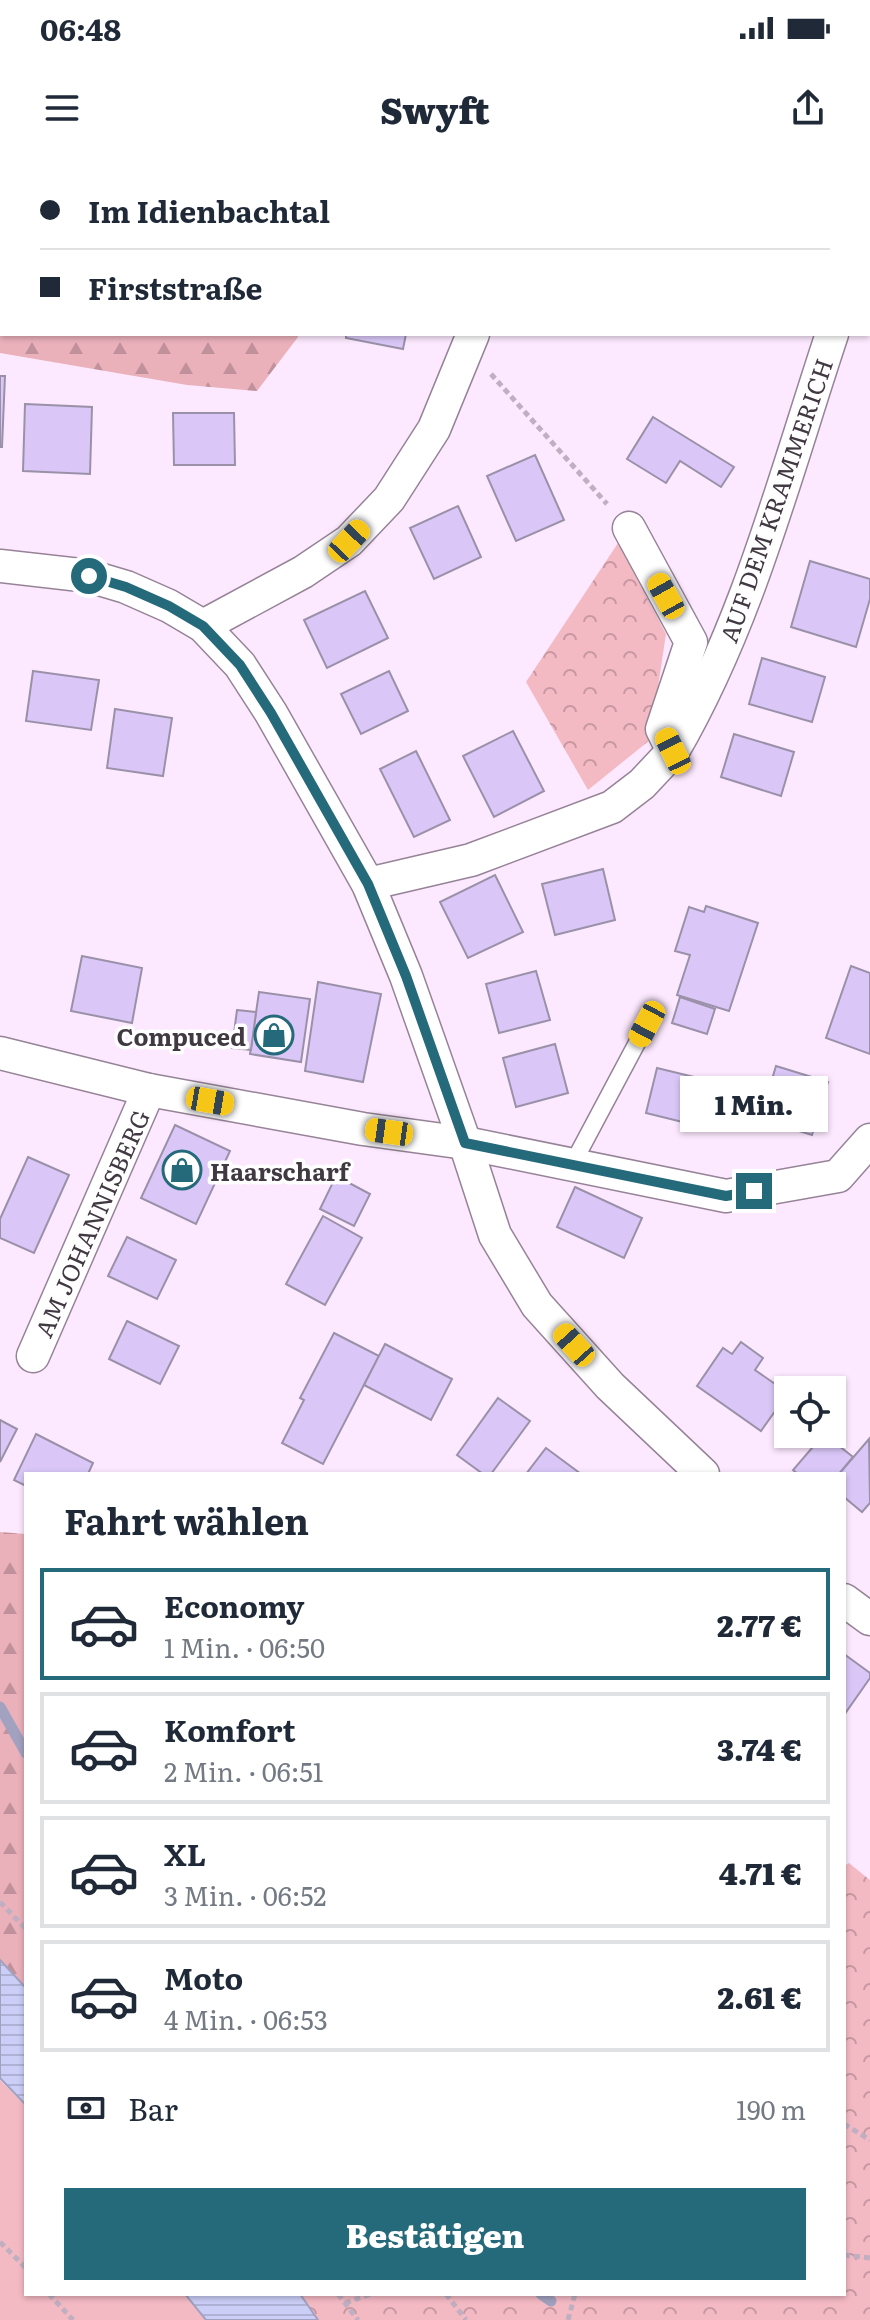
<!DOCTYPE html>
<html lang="de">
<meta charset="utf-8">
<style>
:root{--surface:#fff;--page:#f2f2f3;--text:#1f2937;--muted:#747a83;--line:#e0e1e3;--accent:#256a7a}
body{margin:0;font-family:Literata,serif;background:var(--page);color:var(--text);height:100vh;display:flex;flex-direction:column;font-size:30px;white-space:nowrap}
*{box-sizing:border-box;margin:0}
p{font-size:26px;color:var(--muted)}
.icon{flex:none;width:44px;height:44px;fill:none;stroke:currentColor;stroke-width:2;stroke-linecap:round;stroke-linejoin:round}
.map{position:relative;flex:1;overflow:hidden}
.side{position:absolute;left:24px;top:1312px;width:822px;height:824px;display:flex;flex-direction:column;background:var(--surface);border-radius:0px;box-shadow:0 2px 6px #0004}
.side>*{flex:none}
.hud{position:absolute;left:0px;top:0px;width:870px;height:176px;box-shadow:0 2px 6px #0004;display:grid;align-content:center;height:176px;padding:0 40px;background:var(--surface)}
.tools{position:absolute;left:774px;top:1216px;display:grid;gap:16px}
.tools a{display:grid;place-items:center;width:72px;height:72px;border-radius:0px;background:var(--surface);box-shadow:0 2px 6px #0004;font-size:40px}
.end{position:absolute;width:36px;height:36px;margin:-18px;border:10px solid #256a7a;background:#fff;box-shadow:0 0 0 4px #fff}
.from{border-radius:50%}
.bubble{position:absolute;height:56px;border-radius:0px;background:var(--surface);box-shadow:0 2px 6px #0004;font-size:26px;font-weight:800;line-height:56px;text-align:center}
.car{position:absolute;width:24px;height:48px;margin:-24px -12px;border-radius:10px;box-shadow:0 0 6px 2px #0007;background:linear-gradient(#f5c518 24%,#345 0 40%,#f5c518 0 76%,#345 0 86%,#f5c518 0)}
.hud b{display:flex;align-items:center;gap:28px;height:76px;font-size:30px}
.hud b+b{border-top:2px solid var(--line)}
.hud i{width:20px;height:20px;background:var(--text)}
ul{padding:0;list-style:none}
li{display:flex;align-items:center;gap:24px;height:112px;margin:0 16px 12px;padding:0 24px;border:4px solid var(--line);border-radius:0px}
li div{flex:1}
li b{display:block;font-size:30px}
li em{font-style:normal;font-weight:800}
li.active{border-color:var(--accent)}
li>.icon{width:72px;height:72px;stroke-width:1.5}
h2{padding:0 40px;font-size:36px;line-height:96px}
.pay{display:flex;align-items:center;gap:20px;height:88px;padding:0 40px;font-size:30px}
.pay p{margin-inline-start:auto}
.primary-button{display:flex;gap:16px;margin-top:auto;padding:16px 40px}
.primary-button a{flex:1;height:92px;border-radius:0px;background:var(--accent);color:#fff;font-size:32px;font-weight:800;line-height:92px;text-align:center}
.status{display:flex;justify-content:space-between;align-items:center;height:56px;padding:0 40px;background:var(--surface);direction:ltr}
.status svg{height:22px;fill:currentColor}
header{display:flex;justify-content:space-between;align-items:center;height:104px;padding:0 40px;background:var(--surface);font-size:36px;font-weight:800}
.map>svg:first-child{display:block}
.grass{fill:#f4bac4}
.forest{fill:url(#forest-firs)}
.park{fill:url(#park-crowns)}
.water{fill:url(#water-rules);stroke:#a2a2c0;stroke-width:2}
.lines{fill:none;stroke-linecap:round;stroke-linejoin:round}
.stream{stroke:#a2a2c0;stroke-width:11}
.building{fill:#dac7f8;stroke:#9a91a9;stroke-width:2}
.lane-casing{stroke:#968397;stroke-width:19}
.street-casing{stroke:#968397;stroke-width:35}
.path{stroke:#bfafc1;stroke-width:5;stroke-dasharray:6 4;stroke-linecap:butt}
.lane{stroke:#fff;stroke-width:16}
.street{stroke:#fff;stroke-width:32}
.route{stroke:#256a7a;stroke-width:10}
.labels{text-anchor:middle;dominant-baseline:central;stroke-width:7;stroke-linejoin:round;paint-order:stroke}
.street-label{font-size:24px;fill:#413941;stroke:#fefefe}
.poi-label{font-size:24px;font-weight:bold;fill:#413941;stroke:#fefefe;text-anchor:end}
</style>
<div class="status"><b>06:48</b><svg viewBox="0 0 49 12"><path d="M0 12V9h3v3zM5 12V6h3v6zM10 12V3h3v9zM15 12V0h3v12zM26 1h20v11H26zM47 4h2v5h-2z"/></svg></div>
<header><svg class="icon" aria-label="menu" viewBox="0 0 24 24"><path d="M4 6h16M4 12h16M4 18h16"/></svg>Swyft<svg class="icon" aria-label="share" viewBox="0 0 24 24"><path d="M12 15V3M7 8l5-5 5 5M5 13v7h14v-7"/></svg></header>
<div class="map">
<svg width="870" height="2160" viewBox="0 0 870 2160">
<defs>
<pattern id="forest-firs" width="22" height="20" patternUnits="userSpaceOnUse" patternTransform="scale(2)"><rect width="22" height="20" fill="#ebb1bb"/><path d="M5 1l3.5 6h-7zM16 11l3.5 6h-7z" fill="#c0919a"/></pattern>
<pattern id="park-crowns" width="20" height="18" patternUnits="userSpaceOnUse" patternTransform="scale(2)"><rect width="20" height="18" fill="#f4bac4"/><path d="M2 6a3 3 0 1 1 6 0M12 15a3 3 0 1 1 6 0" fill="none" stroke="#c798a1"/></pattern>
<pattern id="water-rules" width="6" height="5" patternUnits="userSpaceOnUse" patternTransform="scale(2)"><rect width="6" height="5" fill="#cbcff7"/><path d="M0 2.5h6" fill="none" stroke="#b0b2d5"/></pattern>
</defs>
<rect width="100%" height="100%" fill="#fde9ff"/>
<polygon class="grass" points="0,1920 26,1946 26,2134 185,2134 206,2160 0,2160"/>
<g class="forest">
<polygon points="0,0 342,0 2,2 2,174 298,174 298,177 257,231 187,225 0,193"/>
<polygon points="0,1372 26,1374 26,1828 0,1800"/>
</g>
<g class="park">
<polygon points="618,383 666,474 650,580 588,630 526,522"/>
<polygon points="849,1703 870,1720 870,2160 318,2160 302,2137 306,2134 844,2134 844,1706"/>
</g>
<g class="water">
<polygon points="0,1800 26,1828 26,1945 0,1918"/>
<polygon points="185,2134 300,2134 318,2160 206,2160"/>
</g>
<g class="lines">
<g class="stream">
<polyline points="0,1547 26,1593"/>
<polyline points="541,2134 551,2141"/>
</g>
</g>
<g class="building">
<polygon points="346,174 406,174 403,189 346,178"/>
<polygon points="0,216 5,216 2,287 0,287"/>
<polygon points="25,244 92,247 90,314 23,311"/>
<polygon points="173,253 234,253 235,305 174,305"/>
<polygon points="653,257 734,307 721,327 680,301 666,323 627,299"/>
<polygon points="535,295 564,360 516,381 487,316"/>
<polygon points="458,346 481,397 434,419 410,368"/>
<polygon points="810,401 870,419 870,439 856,487 791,467"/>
<polygon points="365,431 388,478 327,508 304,460"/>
<polygon points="762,498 825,517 812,562 749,544"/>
<polygon points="33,511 99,520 91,570 26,561"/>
<polygon points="389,511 408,551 361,574 341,534"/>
<polygon points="115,549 172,558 163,616 107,608"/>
<polygon points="513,571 544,631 494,657 463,596"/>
<polygon points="734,574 794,592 781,636 721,617"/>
<polygon points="416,591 450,660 414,677 380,609"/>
<polygon points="603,709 615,760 555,775 542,724"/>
<polygon points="495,715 523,772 468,798 440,742"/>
<polygon points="706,746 758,763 729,851 677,835 690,795 675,791 689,747 704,752"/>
<polygon points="82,796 142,808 132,863 71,851"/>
<polygon points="851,806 870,813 870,894 826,878"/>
<polygon points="536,811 550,860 499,873 486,824"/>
<polygon points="318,822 381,834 363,922 305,911"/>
<polygon points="259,832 310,839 301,902 250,894"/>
<polygon points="680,837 715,849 707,874 672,863"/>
<polygon points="237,850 256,852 251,890 232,888"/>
<polygon points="555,884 568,933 516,947 503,898"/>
<polygon points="776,906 828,922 812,975 760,959"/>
<polygon points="657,908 723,924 711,969 646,953"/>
<polygon points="175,965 230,991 196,1064 141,1038"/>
<polygon points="28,997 69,1015 34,1093 0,1078 0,1059"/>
<polygon points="336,1016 370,1034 354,1066 320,1049"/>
<polygon points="575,1027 642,1058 624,1098 557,1067"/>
<polygon points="323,1056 362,1078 325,1145 286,1124"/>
<polygon points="127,1077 176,1100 157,1139 108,1116"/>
<polygon points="127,1161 179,1186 160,1224 109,1199"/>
<polygon points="334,1173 379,1196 323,1304 282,1283 304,1240 300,1238"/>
<polygon points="741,1182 763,1198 755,1210 788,1233 761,1271 697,1226 723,1188 732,1194"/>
<polygon points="385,1184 452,1219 431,1260 364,1225"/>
<polygon points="498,1238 530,1261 491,1314 483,1314 457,1295"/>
<polygon points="0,1260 17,1269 0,1302"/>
<polygon points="36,1274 93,1303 88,1314 26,1314 26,1326 14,1320"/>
<polygon points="824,1274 853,1297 839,1314 798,1314 793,1310"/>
<polygon points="869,1279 870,1343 862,1352 844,1337 844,1314 839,1314"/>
<polygon points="546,1288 581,1314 526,1314"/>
<polygon points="844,1494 870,1513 870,1518 844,1555"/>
</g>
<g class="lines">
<defs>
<g id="lane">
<polyline points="448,0 449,2"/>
<polyline points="572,1005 647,864"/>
</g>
<g id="street">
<polyline points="567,2 568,0"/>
<polyline points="868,63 870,57"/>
<polyline points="0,406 89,416 126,427 169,446 203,466 240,505 271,553 368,724 406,816 465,983 495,1075 537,1145 610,1226 703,1314"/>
<polyline points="203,466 303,412 349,381 389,339 434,269 473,174"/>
<path d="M 673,591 C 748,462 785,315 832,174"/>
<polyline points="368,724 471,700 612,647 642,624 673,591 662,569 691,482 629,368"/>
<polyline points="0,893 149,930 363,969 465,983 726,1036 838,1016 870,980"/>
<polyline points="33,1196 149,930"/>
<polyline points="844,1440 870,1459"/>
</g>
</defs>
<use href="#lane" class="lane-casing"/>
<use href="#street" class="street-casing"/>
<g class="path">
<polyline points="491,214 607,344"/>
<polyline points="0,1742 26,1769"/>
<polyline points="844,1964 870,1980"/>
<polyline points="0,2082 26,2108"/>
<polyline points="844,2095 870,2098"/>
<polyline points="49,2134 73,2160"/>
<polyline points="338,2134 358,2160"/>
<polyline points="446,2134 466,2160"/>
<polyline points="345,2143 371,2134"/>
<polyline points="568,2160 575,2134"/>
</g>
<use href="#lane" class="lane"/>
<use href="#street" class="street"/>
</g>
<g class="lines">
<polyline class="route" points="89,416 126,427 169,446 203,466 240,505 271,553 368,724 406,816 465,983 726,1036 754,1031"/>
</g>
<defs>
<symbol id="shop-ring" viewBox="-11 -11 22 22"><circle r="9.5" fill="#fefefe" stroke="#256a7a" stroke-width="1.5"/><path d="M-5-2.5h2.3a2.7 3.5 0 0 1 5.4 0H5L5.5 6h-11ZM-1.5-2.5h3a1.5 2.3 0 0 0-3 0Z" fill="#256a7a"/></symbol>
</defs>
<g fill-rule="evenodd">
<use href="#shop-ring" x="252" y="853" width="44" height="44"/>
<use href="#shop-ring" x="160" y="988" width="44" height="44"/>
</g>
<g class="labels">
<g class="street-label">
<text transform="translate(775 340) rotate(-71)">AUF DEM KRAMMERICH</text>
<text transform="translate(91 1063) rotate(-66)">AM JOHANNISBERG</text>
</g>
<g class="poi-label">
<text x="246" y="875">Compuced</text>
<text x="210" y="1010" text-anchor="start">Haarscharf</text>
</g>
</g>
</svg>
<div class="tools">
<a><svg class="icon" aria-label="locate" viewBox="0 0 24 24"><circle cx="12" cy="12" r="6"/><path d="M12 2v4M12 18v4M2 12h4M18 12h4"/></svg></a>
</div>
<i class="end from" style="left:89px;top:416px"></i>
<i class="end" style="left:754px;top:1031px"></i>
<div class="bubble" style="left:680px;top:916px;width:148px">1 Min.</div>
<i class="car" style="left:349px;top:381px;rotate:43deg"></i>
<i class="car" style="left:666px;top:436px;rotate:331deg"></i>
<i class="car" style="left:673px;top:591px;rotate:334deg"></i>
<i class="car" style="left:647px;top:864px;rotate:208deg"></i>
<i class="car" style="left:210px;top:941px;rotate:100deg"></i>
<i class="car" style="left:389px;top:972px;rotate:278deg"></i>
<i class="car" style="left:574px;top:1185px;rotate:318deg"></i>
<div class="hud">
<b><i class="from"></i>Im Idienbachtal</b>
<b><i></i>Firststraße</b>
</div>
<section class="side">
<h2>Fahrt wählen</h2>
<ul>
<li class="active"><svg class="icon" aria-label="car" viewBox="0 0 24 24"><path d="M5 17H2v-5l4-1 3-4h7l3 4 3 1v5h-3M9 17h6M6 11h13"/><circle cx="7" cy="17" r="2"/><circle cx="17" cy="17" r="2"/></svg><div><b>Economy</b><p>1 Min. · 06:50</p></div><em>2.77 €</em></li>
<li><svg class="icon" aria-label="car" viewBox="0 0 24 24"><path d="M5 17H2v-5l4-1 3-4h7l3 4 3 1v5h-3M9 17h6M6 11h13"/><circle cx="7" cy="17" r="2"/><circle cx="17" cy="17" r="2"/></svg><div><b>Komfort</b><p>2 Min. · 06:51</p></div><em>3.74 €</em></li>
<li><svg class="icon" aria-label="car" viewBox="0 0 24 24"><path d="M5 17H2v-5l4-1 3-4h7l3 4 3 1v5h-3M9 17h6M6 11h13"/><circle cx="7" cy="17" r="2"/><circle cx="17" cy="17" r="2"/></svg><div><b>XL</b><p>3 Min. · 06:52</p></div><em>4.71 €</em></li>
<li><svg class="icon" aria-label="car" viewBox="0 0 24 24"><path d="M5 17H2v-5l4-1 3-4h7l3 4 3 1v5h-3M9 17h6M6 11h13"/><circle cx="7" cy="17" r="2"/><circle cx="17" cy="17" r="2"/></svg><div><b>Moto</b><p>4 Min. · 06:53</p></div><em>2.61 €</em></li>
</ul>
<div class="pay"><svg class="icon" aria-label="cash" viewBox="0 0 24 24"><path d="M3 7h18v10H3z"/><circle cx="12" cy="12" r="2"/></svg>Bar<p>190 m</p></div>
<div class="primary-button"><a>Bestätigen</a></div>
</section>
</div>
